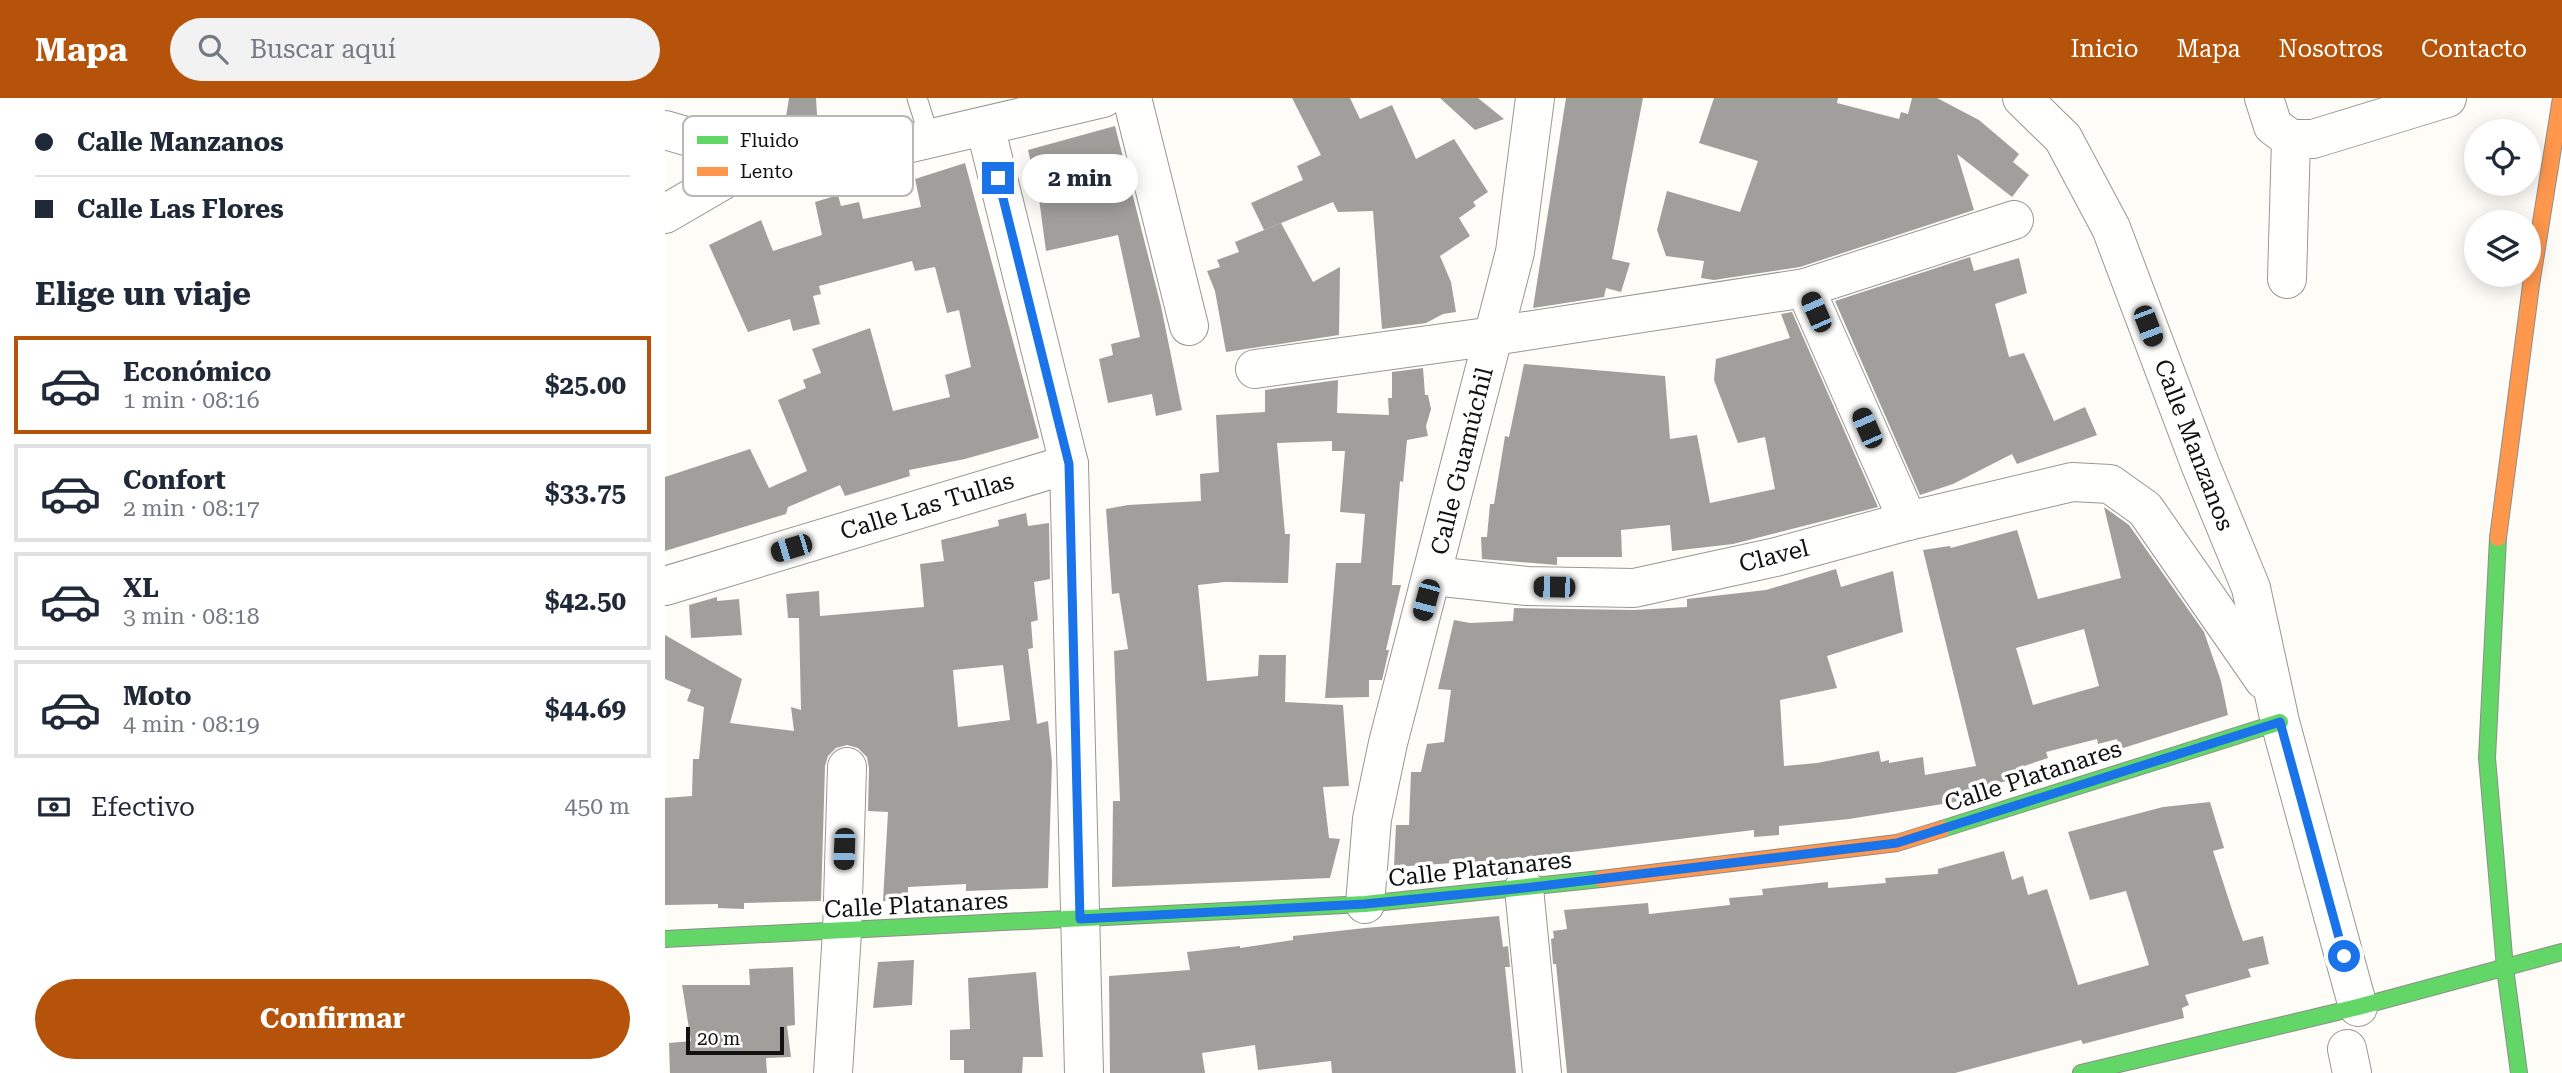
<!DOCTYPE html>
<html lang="es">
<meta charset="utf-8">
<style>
:root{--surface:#fff;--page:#f2f2f3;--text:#1f2937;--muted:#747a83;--line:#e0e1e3;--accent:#b45309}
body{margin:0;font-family:"Roboto Serif",serif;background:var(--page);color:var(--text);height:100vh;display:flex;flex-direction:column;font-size:26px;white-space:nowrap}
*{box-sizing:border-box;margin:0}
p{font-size:23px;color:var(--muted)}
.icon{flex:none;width:38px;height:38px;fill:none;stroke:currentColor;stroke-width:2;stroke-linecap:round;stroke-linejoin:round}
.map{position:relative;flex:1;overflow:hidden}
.sheet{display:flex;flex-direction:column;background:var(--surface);width:665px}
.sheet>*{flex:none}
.hud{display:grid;align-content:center;height:154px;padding:0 35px;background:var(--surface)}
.buttons{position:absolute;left:1799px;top:21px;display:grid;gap:14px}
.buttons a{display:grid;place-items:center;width:77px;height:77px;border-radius:50%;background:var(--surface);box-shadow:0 4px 18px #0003;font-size:35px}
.scale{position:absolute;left:21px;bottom:18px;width:98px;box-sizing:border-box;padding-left:7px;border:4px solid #111;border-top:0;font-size:19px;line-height:24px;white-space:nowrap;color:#111;-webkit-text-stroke:5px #fff;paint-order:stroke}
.end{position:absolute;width:32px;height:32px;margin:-16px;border:9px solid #1a73e8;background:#fff;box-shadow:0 0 0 4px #fff}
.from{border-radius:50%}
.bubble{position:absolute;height:49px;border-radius:24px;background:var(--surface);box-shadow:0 4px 18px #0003;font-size:23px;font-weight:700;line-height:49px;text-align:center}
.car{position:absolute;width:21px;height:42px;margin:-21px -10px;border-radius:9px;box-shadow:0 0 5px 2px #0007;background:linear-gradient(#222 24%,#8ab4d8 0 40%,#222 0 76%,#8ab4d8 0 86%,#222 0)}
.hud b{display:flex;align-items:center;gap:24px;height:66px;font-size:26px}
.hud b+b{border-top:2px solid var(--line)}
.hud i{width:18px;height:18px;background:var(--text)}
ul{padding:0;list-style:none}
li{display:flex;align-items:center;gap:21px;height:98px;margin:0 14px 10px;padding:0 21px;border:4px solid var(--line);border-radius:0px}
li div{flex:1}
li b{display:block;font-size:26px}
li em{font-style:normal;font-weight:700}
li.current{border-color:var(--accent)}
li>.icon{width:63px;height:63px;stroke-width:1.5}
h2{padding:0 35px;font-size:32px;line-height:84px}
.pay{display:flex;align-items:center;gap:18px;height:77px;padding:0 35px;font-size:26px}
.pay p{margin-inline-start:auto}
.button{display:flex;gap:14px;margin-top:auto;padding:14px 35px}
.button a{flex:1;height:80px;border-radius:42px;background:var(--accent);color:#fff;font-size:28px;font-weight:700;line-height:80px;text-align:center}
header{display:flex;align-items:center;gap:42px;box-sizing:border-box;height:98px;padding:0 35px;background:var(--accent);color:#fff}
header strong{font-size:33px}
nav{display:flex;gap:38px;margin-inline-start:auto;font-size:24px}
.search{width:490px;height:63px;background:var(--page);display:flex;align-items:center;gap:18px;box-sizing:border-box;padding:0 24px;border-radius:38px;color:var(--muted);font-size:26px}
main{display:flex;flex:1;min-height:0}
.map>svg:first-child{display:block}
.building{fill:#a19f9c;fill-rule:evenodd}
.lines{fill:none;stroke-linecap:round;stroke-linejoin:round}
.lane-casing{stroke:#979795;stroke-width:21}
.street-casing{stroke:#979795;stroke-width:40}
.fast-casing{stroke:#8e8d8b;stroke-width:18}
.slow-casing{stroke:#8e8d8b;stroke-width:18}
.lane{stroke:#fffffe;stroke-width:19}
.street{stroke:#fffffe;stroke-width:38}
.fast{stroke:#63d668;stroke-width:16}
.slow{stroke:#ff974d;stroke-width:16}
.route{stroke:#1a73e8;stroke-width:9}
.labels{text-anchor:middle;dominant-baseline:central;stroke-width:7;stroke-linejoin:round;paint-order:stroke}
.street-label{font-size:24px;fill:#111;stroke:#fff}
.key{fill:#fff;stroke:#b8b8b8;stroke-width:2}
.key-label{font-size:19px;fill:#111}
</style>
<header>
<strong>Mapa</strong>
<div class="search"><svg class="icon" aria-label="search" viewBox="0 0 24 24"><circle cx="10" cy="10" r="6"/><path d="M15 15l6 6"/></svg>Buscar aquí</div>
<nav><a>Inicio</a><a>Mapa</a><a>Nosotros</a><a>Contacto</a></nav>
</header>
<main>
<section class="sheet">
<div class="hud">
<b><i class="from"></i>Calle Manzanos</b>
<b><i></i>Calle Las Flores</b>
</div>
<h2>Elige un viaje</h2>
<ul>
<li class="current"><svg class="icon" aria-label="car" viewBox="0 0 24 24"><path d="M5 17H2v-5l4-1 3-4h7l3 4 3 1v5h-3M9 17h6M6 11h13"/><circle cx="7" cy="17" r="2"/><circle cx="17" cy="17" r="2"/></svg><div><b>Económico</b><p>1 min · 08:16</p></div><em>$25.00</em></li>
<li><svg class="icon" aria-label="car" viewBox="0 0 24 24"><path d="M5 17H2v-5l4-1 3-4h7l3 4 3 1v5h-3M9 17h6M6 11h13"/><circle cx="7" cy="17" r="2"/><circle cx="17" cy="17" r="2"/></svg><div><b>Confort</b><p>2 min · 08:17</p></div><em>$33.75</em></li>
<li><svg class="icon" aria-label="car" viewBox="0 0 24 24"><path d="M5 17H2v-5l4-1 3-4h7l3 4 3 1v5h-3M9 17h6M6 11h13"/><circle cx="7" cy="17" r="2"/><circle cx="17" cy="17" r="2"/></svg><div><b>XL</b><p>3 min · 08:18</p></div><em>$42.50</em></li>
<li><svg class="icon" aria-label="car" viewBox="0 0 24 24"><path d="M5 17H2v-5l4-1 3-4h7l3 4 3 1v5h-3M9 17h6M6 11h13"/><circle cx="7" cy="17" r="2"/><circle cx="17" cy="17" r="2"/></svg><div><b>Moto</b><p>4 min · 08:19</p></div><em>$44.69</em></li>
</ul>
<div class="pay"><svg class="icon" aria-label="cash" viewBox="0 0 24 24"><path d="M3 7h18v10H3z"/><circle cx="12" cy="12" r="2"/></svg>Efectivo<p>450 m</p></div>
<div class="button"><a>Confirmar</a></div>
</section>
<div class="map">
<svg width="1897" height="975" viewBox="0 0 1897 975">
<rect width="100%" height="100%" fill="#fdfcf7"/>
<g class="building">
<polygon points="124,0 151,0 153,33 120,25"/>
<polygon points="627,0 685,0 695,21 727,7 751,61 789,41 823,94 808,104 811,108 794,120 805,138 775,158 786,184 791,214 778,216 761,225 717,231 708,113 673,114 668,104 599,132 586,105 638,82 632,68 656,57"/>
<polygon points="775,0 813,0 839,21 810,32"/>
<polygon points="901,0 978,0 947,161 965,165 956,194 941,190 939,199 868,210"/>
<polygon points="1049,0 1173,0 1172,5 1234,21 1236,14 1243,16 1247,0 1272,0 1314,22 1354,56 1348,64 1364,77 1347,99 1292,56 1309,112 1135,169 1049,182 1036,180 1039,163 1001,158 992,132 1002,93 1075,114 1093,63 1034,45"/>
<polygon points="450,28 496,208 517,312 491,318 487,296 443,305 434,261 448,257 446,246 475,239 453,137 381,153 373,93 363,52"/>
<polygon points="300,65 374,340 300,361 244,372 245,378 180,398 175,387 123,409 121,416 0,453 0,379 85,351 104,390 142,373 113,302 141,290 138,282 156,275 147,251 205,230 228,313 285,299 280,277 306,269 294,212 282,215 270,169 250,173 247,163 154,188 156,196 148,198 155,226 128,233 125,221 83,234 44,147 96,122 108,153 157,137 150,104 173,97 176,108 194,104 198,121 256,109 250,81"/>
<polygon points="616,125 648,184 675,169 674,237 561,254 550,193 542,173 555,169 552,162 574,154 570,144"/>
<polygon points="1305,159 1309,173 1354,160 1362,195 1330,206 1344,259 1359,255 1389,323 1420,309 1432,337 1352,366 1347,356 1288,386 1255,397 1170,203"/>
<polygon points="1127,214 1213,409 1068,446 1007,453 1005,427 956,432 957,459 892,459 892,467 817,461 816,439 822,439 825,406 829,406 840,338 844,339 859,266 1000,278 1005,341 1032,337 1045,405 1110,391 1100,339 1073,345 1049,282 1051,261 1125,240 1116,216"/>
<polygon points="758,270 760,297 763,297 766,311 761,328 763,338 742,342 738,384 735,383 727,487 736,487 721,552 724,552 717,582 704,582 704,599 660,600 671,465 696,465 700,416 675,414 680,353 667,353 667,343 612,345 620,436 625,436 623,485 560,484 533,487 542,583 593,578 594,557 621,557 620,604 678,607 684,688 658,689 664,740 675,741 665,780 447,789 448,703 455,703 449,553 463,551 454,495 447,496 441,411 463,407 536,403 535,376 554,374 551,317 600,314 600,292 673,282 672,315 724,317 723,300 727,300 727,274"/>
<path d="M 1439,409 L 1464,427 L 1539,534 L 1556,583 L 1563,617 L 1455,651 L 1452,641 L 1433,646 L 1432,641 L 1381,654 L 1383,660 L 1353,670 L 1355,679 L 1292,697 L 1294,702 L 1290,704 L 1184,721 L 1114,728 L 1114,737 L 1089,739 L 1089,732 L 848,761 L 729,769 L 731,727 L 744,727 L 746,674 L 756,674 L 762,646 L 779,644 L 786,592 L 773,591 L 789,522 L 805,525 L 848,523 L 849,510 L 969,512 L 1022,509 L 1022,501 L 1101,492 L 1171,471 L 1176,489 L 1228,473 L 1238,534 L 1162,558 L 1172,590 L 1115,602 L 1119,668 L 1152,665 L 1214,653 L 1216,664 L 1224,662 L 1224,665 L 1258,659 L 1260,677 L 1311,668 L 1258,452 L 1285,448 L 1286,450 L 1352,432 L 1373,501 L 1456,480 ZM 1419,531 L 1434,588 L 1368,607 L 1351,550 Z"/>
<path d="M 361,415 L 363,428 L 384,425 L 385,481 L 369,484 L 373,522 L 366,524 L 368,550 L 363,551 L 372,626 L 383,623 L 387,664 L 383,790 L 301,793 L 301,786 L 243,789 L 243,802 L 218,803 L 223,714 L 203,713 L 204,670 L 202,659 L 193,650 L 182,647 L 171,650 L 163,658 L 160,668 L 156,803 L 79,805 L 79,811 L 53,810 L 53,806 L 0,807 L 0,700 L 27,698 L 28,661 L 34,661 L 39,609 L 22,603 L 26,592 L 0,581 L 0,537 L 77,581 L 65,625 L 129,633 L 126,609 L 136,612 L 134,520 L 123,520 L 121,496 L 154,493 L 155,518 L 259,509 L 255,466 L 279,463 L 276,442 L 334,428 L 333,422 ZM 338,567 L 345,622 L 293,629 L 288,572 Z"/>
<polygon points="52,499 52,503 74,501 77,537 26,540 24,507"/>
<polygon points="1545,704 1559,750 1548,753 1569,818 1578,843 1598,838 1604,866 1583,871 1586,879 1520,897 1524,907 1517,910 1519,920 1418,946 1416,942 1290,975 902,975 891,866 888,866 886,841 889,840 888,833 902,831 899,812 983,805 984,816 1065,807 1064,800 1098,797 1097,791 1163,784 1163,790 1221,785 1220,780 1273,776 1273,771 1339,753 1347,782 1358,778 1363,797 1382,791 1413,887 1484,867 1461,793 1425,802 1403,734 1498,709"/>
<polygon points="834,818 838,849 843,848 845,869 840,869 851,975 667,975 666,963 593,972 590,947 537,955 540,975 445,975 444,878 525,872 522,854 575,848 575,850 628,842 628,838 700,830"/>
<polygon points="249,862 247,907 208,910 213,864"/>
<polygon points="128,869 130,927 122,928 126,959 101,960 102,975 5,975 4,945 26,943 17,887 85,887 84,871"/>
<polygon points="371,874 378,959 358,959 357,975 299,975 299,962 285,962 285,932 305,931 303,880"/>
</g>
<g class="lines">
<defs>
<polyline id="lane" points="252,0 265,41"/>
<g id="street">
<polyline points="467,0 524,228"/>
<polyline points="1357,0 1398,40 1446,130 1535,366 1586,490 1615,624 1693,909"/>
<polyline points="1599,0 1608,28 1626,41"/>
<polyline points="320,28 404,366 419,975"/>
<polyline points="0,32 96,60 156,66 438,0"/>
<polyline points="1626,41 1648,41 1782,0"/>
<polyline points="0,116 96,60"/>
<polyline points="1622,181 1626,41"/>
<polyline points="1140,190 1243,423"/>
<polyline points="590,271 829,238 1140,190 1349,122"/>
<polyline points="768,478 862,488 969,490 1111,459 1243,423 1407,384 1445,386 1480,411 1599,582"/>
<polyline points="0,488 404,366"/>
<polyline points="859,790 877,975"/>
<polyline points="700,806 707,721 723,645 850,154 870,0"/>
<polyline points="1682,951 1687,975"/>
<polyline points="168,975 177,834 182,669"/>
</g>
<g id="fast">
<polyline points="1833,440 1822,660 1840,870 1854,975"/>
<polyline points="1277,731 1615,624"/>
<polyline points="0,841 700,806 936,781"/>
<polyline points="1416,975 1693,909 1897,854"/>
</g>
<g id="slow">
<polyline points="1833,440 1866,187 1896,0"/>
<polyline points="936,781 1232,745 1277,731"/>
</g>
</defs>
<use href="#lane" class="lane-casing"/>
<use href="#street" class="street-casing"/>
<use href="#fast" class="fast-casing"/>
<use href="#slow" class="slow-casing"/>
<use href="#lane" class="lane"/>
<use href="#street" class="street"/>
<use href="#fast" class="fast"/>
<use href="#slow" class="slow"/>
</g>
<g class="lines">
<polyline class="route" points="333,80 404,366 415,821 700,806 859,790 1232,745 1615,624 1679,858"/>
</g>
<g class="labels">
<g class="street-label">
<text transform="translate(1529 347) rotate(69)">Calle Manzanos</text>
<text transform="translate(797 363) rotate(-76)">Calle Guamúchil</text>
<text transform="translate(262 408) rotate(-17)">Calle Las Tullas</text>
<text transform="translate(1109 458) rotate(-14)">Clavel</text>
<text transform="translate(1368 678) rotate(-18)">Calle Platanares</text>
<text transform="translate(815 771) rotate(-6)">Calle Platanares</text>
<text transform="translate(251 807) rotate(-3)">Calle Platanares</text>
</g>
</g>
<rect x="18" y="18" width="230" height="80" rx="10" class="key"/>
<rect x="32" y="38" width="31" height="8" fill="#63d668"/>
<rect x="32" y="69" width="31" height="9" fill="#ff974d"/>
<g class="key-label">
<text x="75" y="49">Fluido</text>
<text x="75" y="80">Lento</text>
</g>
</svg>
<div class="buttons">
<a><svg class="icon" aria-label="locate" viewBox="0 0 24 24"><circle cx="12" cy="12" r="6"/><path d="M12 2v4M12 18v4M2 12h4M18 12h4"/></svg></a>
<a><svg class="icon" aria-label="layers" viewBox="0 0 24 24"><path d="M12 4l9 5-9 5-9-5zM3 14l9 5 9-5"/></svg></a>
</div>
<div class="scale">20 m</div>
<i class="end from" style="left:1679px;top:858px"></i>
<i class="end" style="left:333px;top:80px"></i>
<div class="bubble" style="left:357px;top:56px;width:116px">2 min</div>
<i class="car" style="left:1151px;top:214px;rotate:336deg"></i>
<i class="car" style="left:1483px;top:228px;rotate:159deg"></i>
<i class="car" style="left:1202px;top:330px;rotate:336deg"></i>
<i class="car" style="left:126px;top:450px;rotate:253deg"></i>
<i class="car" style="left:889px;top:489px;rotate:271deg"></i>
<i class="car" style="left:761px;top:502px;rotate:195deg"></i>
<i class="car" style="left:179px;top:751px;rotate:182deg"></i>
</div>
</main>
